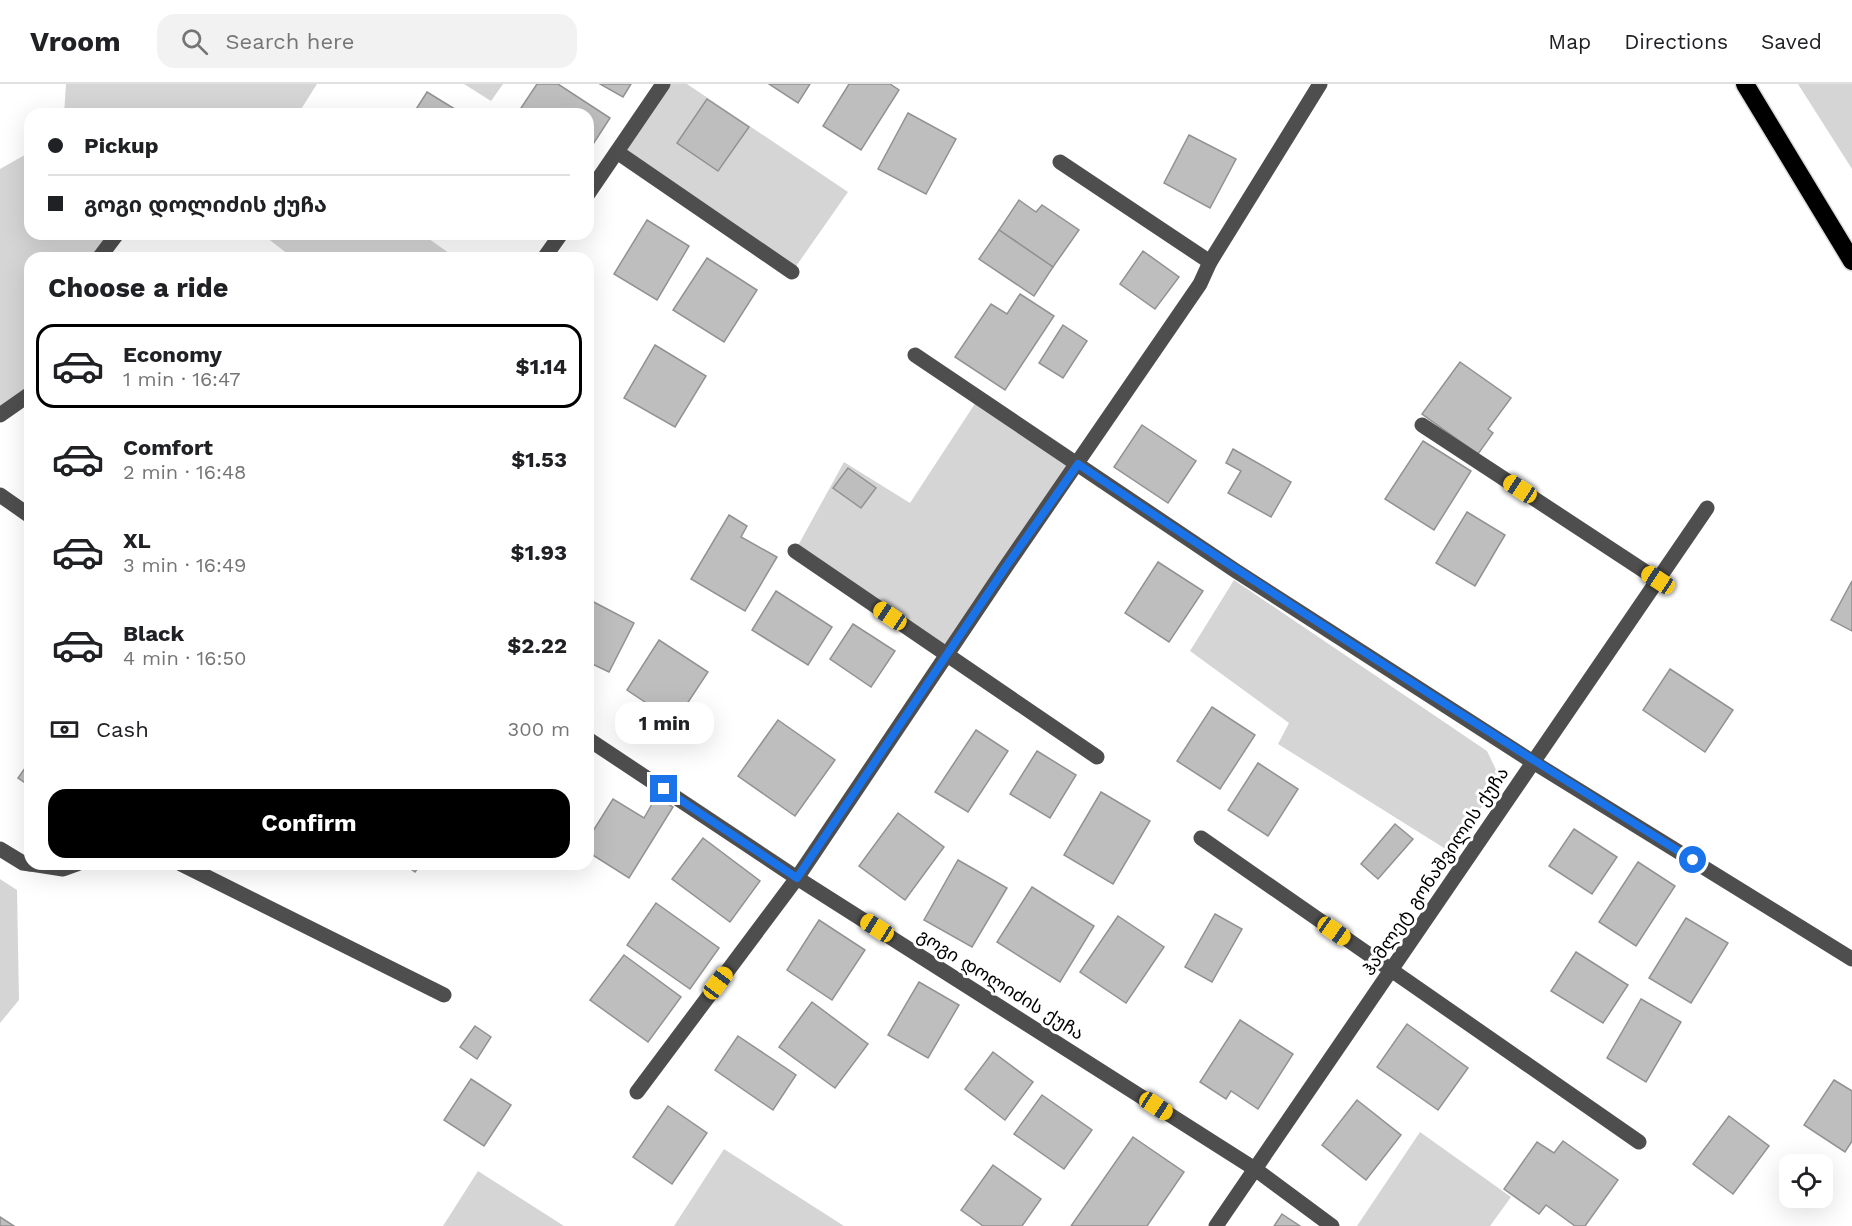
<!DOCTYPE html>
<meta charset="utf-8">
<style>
:root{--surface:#fff;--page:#f2f2f2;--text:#202124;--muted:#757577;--line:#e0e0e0;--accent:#000}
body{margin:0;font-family:"Work Sans","Noto Sans Georgian",sans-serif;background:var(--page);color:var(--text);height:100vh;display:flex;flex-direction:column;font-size:22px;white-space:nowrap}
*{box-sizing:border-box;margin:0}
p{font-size:20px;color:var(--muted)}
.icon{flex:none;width:33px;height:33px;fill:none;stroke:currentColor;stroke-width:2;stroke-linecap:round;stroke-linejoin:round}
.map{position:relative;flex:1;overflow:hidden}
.details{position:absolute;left:24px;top:168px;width:570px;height:618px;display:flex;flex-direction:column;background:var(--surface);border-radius:18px;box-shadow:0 6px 24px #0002}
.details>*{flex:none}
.top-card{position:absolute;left:24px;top:24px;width:570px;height:132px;border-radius:18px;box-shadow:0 6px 24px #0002;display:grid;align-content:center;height:132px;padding:0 24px;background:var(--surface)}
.tools{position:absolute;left:1779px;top:1070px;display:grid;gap:12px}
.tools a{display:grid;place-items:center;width:54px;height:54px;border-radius:12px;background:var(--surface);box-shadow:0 6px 24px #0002;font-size:30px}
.end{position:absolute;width:27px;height:27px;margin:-14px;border:8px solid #1a73e8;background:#fff;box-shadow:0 0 0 3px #fff}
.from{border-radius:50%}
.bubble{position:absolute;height:42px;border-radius:18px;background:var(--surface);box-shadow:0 6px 24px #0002;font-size:20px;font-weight:700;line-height:42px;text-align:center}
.car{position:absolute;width:18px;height:36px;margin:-18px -9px;border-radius:8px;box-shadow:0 0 4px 2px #0007;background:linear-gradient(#f5c518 24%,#345 0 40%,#f5c518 0 76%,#345 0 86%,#f5c518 0)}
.top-card b{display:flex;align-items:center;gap:21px;height:57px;font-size:22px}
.top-card b+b{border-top:2px solid var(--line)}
.top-card i{width:15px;height:15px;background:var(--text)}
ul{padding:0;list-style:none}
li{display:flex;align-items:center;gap:18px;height:84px;margin:0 12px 9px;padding:0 12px;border:3px solid transparent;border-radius:18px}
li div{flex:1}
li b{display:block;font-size:22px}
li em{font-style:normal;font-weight:700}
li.active{border-color:var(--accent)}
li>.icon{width:54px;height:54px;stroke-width:1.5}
h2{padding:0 24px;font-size:27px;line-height:72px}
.pay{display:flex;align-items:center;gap:15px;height:66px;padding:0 24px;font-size:22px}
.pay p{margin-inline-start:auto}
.action{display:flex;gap:12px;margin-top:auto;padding:12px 24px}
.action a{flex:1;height:69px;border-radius:18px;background:var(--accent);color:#fff;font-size:24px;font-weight:700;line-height:69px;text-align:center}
header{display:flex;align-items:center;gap:36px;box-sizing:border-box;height:84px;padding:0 30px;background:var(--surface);border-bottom:2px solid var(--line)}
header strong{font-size:28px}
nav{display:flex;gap:33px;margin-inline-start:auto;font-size:21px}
.search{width:420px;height:54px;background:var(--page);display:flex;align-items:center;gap:15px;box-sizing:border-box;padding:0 21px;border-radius:18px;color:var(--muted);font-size:22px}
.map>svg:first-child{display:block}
.green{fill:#d5d5d5}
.building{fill:#bebebe;stroke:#929292;stroke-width:1.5}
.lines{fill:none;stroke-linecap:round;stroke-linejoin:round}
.highway-casing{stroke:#dbdbdb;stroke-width:21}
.minor{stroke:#4e4e4e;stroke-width:15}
.highway{stroke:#000;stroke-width:18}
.route{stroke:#1a73e8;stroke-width:8}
.labels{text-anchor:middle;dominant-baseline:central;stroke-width:6;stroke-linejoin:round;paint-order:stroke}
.street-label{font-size:18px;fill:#000;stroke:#fff}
</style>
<header>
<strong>Vroom</strong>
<div class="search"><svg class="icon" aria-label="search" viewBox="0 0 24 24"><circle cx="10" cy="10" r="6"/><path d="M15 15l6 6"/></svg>Search here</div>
<nav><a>Map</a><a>Directions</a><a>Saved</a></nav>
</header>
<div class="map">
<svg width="1852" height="1142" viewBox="0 0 1852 1142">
<rect width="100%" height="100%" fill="#fff"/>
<g class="green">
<polygon points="66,0 317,0 298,30 64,30"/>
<polygon points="464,0 503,0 491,17"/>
<polygon points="663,0 687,0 848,108 792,188 617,68"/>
<polygon points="1798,0 1852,0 1852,85"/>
<polygon points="30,68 30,150 117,150 99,174 30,174 30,310 0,331 0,85"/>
<polygon points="262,150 422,150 456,174 293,174"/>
<polygon points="978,315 1078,380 947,571 795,467 844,378 910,419"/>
<polygon points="1234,496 1487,667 1500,694 1452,769 1278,660 1289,639 1190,567"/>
<polygon points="0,795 17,806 19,916 0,939"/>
<polygon points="1420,1048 1511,1113 1490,1142 1357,1142"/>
<polygon points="724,1065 844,1142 674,1142"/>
<polygon points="478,1087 564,1142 443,1142"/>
</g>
<g class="building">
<polygon points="537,0 558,0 610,34 588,68 588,30 517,30"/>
<polygon points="600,0 631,0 623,13"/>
<polygon points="769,0 810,0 798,19"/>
<polygon points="849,0 890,0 899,6 861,66 823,42"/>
<polygon points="427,8 463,30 413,30"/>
<polygon points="707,15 749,43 718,87 677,59"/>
<polygon points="908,29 956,55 926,110 878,85"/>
<polygon points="1189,51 1236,75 1210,124 1164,99"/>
<polygon points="1019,116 1036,128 1042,121 1079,146 1053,183 999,146"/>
<polygon points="647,136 689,162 657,216 614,190"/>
<polygon points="999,146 1053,183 1034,212 979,175"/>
<polygon points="1143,167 1179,193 1155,225 1120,200"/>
<polygon points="707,174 757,206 724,258 673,226"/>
<polygon points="1020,210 1054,232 1005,306 955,273 991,220 1007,230"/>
<polygon points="1063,241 1087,257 1063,294 1039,279"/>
<polygon points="655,261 706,292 675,343 624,314"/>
<polygon points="1460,278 1511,314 1488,345 1493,349 1478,370 1422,330"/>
<polygon points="1142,341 1196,377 1168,419 1114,383"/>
<polygon points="1423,357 1471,387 1434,446 1385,415"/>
<polygon points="1233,365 1291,398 1271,433 1228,409 1241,387 1226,379"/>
<polygon points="848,384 876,404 861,424 833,404"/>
<polygon points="1467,428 1505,451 1475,502 1436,479"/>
<polygon points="729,431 747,442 741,453 777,473 745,527 691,495"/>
<polygon points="1158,478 1203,507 1169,558 1125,529"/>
<polygon points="1852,497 1852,547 1831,536"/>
<polygon points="776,507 832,543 808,581 752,546"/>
<polygon points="588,515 634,539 609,588 588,578"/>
<polygon points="853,540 895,567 871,603 830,575"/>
<polygon points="659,556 708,588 675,638 627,606"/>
<polygon points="1670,585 1733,626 1705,668 1643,626"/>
<polygon points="1212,623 1255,651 1220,705 1177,677"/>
<polygon points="778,636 835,676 795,732 738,692"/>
<polygon points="976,646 1008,667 968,728 935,708"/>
<polygon points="1037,667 1076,691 1050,734 1010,710"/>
<polygon points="30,677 30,702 18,694"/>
<polygon points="1258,679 1298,705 1268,752 1228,726"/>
<polygon points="1101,708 1150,737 1113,800 1064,771"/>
<polygon points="656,713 673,723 629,794 588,768 588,755 613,715 644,734"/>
<polygon points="898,729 944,763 905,816 859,782"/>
<polygon points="1395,740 1413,755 1378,795 1361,780"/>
<polygon points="1574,745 1617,773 1592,810 1549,782"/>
<polygon points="703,754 760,797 730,838 672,795"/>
<polygon points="958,776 1007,804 972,863 924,836"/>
<polygon points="1638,778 1675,802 1636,862 1599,838"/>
<polygon points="404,780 421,780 415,788"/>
<polygon points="1032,803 1094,842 1060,898 997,858"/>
<polygon points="656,819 719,864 690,905 627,861"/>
<polygon points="1215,830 1242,845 1212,898 1185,883"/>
<polygon points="1118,832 1164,863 1126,919 1080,888"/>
<polygon points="1686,834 1728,859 1691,919 1649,894"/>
<polygon points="819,836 865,866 832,916 787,886"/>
<polygon points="1576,868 1628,901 1603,939 1551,907"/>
<polygon points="624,871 681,913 648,958 590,916"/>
<polygon points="919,898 959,921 928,974 888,951"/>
<polygon points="1641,915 1681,938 1646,998 1607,974"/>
<polygon points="812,918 868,960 835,1004 779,963"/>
<polygon points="1240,936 1293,970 1258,1025 1231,1007 1226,1015 1200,998"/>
<polygon points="1407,940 1468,984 1438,1026 1377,983"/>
<polygon points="475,942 491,953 477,975 460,963"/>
<polygon points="738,952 796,991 773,1026 715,986"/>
<polygon points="993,968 1033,998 1005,1036 965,1005"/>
<polygon points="471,995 511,1021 484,1062 444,1036"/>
<polygon points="1834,996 1852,1007 1852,1057 1845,1068 1804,1041"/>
<polygon points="1042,1011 1092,1046 1064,1085 1014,1050"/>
<polygon points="1357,1016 1401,1051 1366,1096 1322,1061"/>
<polygon points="668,1022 707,1049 672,1100 633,1073"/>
<polygon points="1729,1032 1769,1062 1733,1110 1693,1080"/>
<polygon points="1133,1053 1184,1088 1147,1142 1071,1142"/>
<polygon points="1563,1057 1618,1096 1585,1142 1575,1142 1546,1121 1539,1130 1504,1105 1537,1058 1554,1069"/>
<polygon points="993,1081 1041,1115 1022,1142 983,1142 961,1126"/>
<polygon points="1282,1130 1300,1142 1274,1142"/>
<polygon points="0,1133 14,1142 0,1142"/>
</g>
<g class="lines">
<defs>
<polyline id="highway" points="1745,0 1852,177"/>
</defs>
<use href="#highway" class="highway-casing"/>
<g class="minor">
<polyline points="617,68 792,188"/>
<polyline points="1060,78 1210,178"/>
<polyline points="588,110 663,0"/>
<polyline points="99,174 117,150"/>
<polyline points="544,174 561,150"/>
<polyline points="915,271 1236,487 1533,678 1852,875"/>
<polyline points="0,331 30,310"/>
<polyline points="1422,341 1658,496"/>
<polyline points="0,411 30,432"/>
<polyline points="795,467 1097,673"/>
<polyline points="588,655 797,794 1255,1085 1332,1142"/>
<polyline points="1201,754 1639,1058"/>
<polyline points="0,765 23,779 30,780"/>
<polyline points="31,780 63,785 77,780"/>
<polyline points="181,780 444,911"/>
<polyline points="637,1008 797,794 1005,484 1200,200 1210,178 1320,0"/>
<polyline points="1216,1142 1707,424"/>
</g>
<use href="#highway" class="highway"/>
</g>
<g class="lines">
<path class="route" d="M 664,705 L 797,794 L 1005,484 L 1078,380 C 1280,516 1486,647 1693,776"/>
</g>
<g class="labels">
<g class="street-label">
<text transform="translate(1435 787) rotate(-56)">ჰამლეტ გონაშვილის ქუჩა</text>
<text transform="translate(1001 900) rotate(32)">გოგი დოლიძის ქუჩა</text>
</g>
</g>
</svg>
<div class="tools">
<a><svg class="icon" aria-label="locate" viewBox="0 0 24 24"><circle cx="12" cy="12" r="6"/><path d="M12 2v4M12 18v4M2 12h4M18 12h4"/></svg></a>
</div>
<i class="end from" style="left:1693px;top:776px"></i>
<i class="end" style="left:664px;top:705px"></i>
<div class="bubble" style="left:615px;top:618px;width:99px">1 min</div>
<i class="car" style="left:1520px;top:405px;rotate:303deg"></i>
<i class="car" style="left:1658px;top:496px;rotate:303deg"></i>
<i class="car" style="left:890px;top:532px;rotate:304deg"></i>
<i class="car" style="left:877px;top:844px;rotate:302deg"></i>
<i class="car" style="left:1334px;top:847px;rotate:125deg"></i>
<i class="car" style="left:718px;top:899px;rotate:37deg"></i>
<i class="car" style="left:1156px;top:1022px;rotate:123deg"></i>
<div class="top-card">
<b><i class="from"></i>Pickup</b>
<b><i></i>გოგი დოლიძის ქუჩა</b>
</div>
<section class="details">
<h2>Choose a ride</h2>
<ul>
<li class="active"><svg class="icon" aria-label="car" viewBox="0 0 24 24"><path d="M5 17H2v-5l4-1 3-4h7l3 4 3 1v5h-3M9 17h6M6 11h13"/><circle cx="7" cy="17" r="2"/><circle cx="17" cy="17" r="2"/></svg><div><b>Economy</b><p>1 min · 16:47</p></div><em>$1.14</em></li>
<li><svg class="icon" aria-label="car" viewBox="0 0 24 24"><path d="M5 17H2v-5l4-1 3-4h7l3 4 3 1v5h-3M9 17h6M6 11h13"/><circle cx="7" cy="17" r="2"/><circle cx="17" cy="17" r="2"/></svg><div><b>Comfort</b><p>2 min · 16:48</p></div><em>$1.53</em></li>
<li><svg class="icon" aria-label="car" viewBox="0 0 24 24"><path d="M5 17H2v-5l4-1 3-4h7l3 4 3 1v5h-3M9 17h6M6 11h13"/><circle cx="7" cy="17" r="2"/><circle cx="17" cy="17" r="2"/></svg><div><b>XL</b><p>3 min · 16:49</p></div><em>$1.93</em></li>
<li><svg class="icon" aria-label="car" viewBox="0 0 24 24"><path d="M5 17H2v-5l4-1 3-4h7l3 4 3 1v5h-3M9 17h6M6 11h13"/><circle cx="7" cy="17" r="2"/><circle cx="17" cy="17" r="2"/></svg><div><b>Black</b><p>4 min · 16:50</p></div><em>$2.22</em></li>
</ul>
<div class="pay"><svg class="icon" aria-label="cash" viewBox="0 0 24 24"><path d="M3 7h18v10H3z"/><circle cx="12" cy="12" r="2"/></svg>Cash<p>300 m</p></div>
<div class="action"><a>Confirm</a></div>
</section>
</div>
